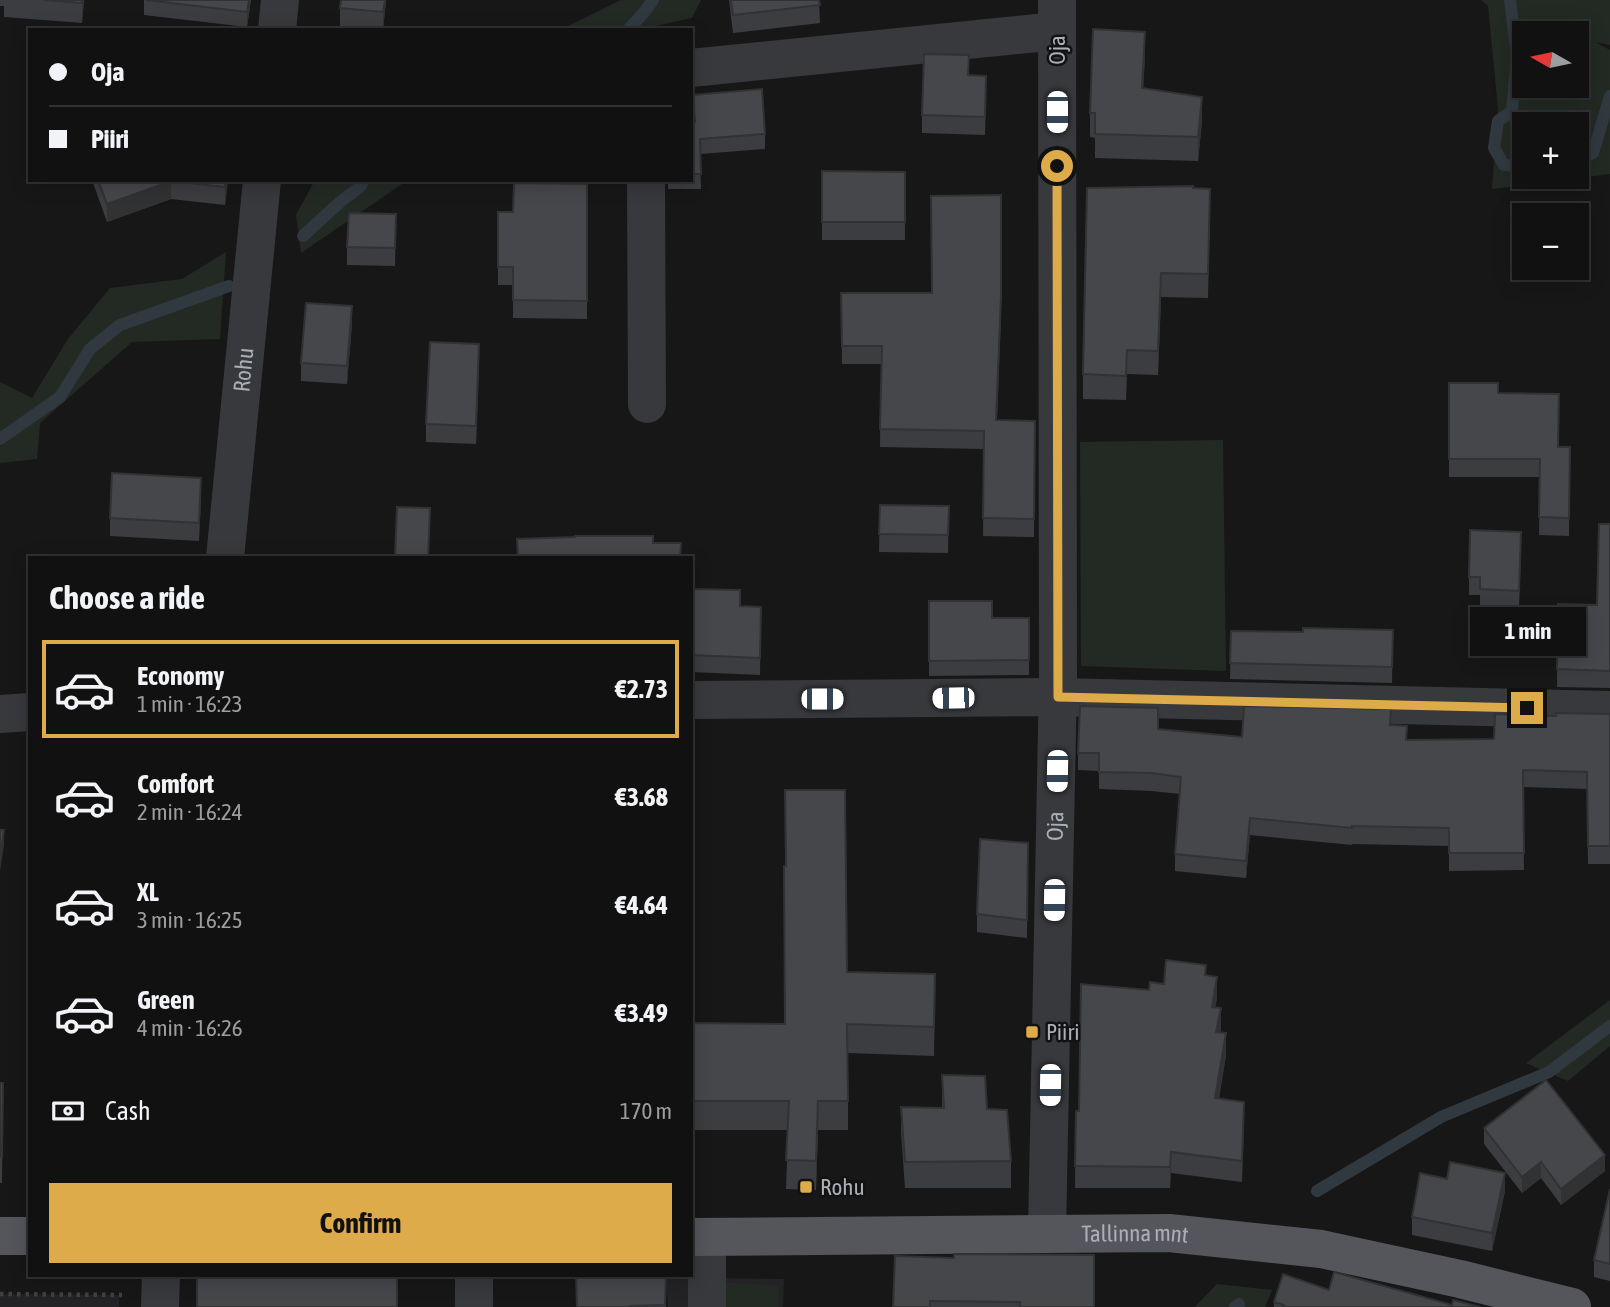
<!DOCTYPE html>
<meta charset="utf-8">
<style>
:root{--surface:#111112;--page:#1a1a1b;--text:#f1f3f6;--muted:#9c9d9f;--line:#303132;--accent:#ddab4a}
body{margin:0;font-family:"Asap Condensed",sans-serif;background:var(--page);color:var(--text);height:100vh;display:flex;flex-direction:column;font-size:26px;white-space:nowrap}
*{box-sizing:border-box;margin:0}
p{font-size:23px;color:var(--muted)}
.icon{flex:none;width:38px;height:38px;fill:none;stroke:currentColor;stroke-width:2;stroke-linecap:round;stroke-linejoin:round}
.map{position:relative;flex:1;overflow:hidden}
.drawer{position:absolute;left:28px;top:556px;width:665px;height:721px;display:flex;flex-direction:column;background:var(--surface);border-radius:0px;box-shadow:0 4px 18px #0003,0 0 0 2px var(--line)}
.drawer>*{flex:none}
.banner{position:absolute;left:28px;top:28px;width:665px;height:154px;border-radius:0px;box-shadow:0 4px 18px #0003,0 0 0 2px var(--line);display:grid;align-content:center;height:154px;padding:0 21px;background:var(--surface)}
.needle{width:46px;rotate:279deg}
.controls{position:absolute;left:1512px;top:21px;display:grid;gap:14px}
.controls a{display:grid;place-items:center;width:77px;height:77px;border-radius:0px;background:var(--surface);box-shadow:0 4px 18px #0003,0 0 0 2px var(--line);font-size:35px}
.end{position:absolute;width:32px;height:32px;margin:-16px;border:9px solid #ddab4a;background:#111;box-shadow:0 0 0 4px #111}
.from{border-radius:50%}
.bubble{position:absolute;height:49px;border-radius:0px;background:var(--surface);box-shadow:0 4px 18px #0003,0 0 0 2px var(--line);font-size:23px;font-weight:700;line-height:49px;text-align:center}
.car{position:absolute;width:21px;height:42px;margin:-21px -10px;border-radius:9px;box-shadow:0 0 5px 2px #0007;background:linear-gradient(#fff 24%,#345 0 40%,#fff 0 76%,#345 0 86%,#fff 0)}
.banner b{display:flex;align-items:center;gap:24px;height:66px;font-size:26px}
.banner b+b{border-top:2px solid var(--line)}
.banner i{width:18px;height:18px;background:var(--text)}
ul{padding:0;list-style:none}
li{display:flex;align-items:center;gap:21px;height:98px;margin:0 14px 10px;padding:0 7px;border:4px solid transparent;border-radius:0px}
li div{flex:1}
li b{display:block;font-size:26px}
li em{font-style:normal;font-weight:700}
li.on{border-color:var(--accent)}
li>.icon{width:63px;height:63px;stroke-width:1.5}
h2{padding:0 21px;font-size:32px;line-height:84px}
.pay{display:flex;align-items:center;gap:18px;height:77px;padding:0 21px;font-size:26px}
.pay p{margin-inline-start:auto}
.cta{display:flex;gap:14px;margin-top:auto;padding:14px 21px}
.cta a{flex:1;height:80px;border-radius:0px;background:var(--accent);color:#111;font-size:28px;font-weight:700;line-height:80px;text-align:center}
.map>svg:first-child{display:block}
.built{fill:#232325}
.green{fill:#232a24;fill-rule:evenodd}
.lines{fill:none;stroke-linecap:round;stroke-linejoin:round}
.stream{stroke:#313940;stroke-width:12}
.path{stroke:#3e4044;stroke-width:4.5;stroke-dasharray:3.5 5;stroke-linecap:butt}
.minor{stroke:#38393d;stroke-width:38}
.major{stroke:#54565b;stroke-width:38}
.wall{fill:#3c3d40}
.shaded-wall{fill:#313234}
.building{fill:#46474b;stroke:#313234;stroke-width:2}
.route{stroke:#ddab4a;stroke-width:9}
.poi-dot{fill:#ddab4a;stroke:#121213;stroke-width:2.5}
.labels{text-anchor:middle;dominant-baseline:central;stroke-width:5;stroke-linejoin:round;paint-order:stroke}
.street-label{font-size:23px;fill:#aaaeb7;stroke:#121213}
.poi-label{font-size:23px;fill:#aaaeb7;stroke:#121213;text-anchor:start}
</style>
<div class="map">
<svg width="1610" height="1307" viewBox="0 0 1610 1307">
<rect width="100%" height="100%" fill="#171718"/>
<g class="built">
<polygon points="666,1277 784,1279 783,1307 668,1307"/>
<polygon points="0,1294 119,1295 119,1307 0,1307"/>
</g>
<g class="green">
<polygon points="621,0 701,0 692,18 651,27 650,30 560,30"/>
<path d="M 1481,0 L 1610,0 L 1610,45 L 1595,42 L 1610,50 L 1610,174 L 1492,189 L 1498,109 L 1488,6 ZM 1524,33 L 1577,33 L 1577,86 L 1524,86 ZM 1524,124 L 1577,124 L 1577,177 L 1524,177 Z"/>
<polygon points="315,180 408,180 301,253 296,215"/>
<polygon points="226,252 220,339 132,342 40,423 37,459 0,463 0,382 32,398 68,339 110,288 182,279"/>
<polygon points="1223,440 1226,671 1081,666 1080,442"/>
<polygon points="1610,1000 1610,1046 1568,1081 1526,1063"/>
<polygon points="719,1282 778,1286 778,1307 720,1307"/>
<polygon points="1217,1284 1272,1290 1265,1307 1195,1307"/>
</g>
<g class="lines">
<g class="stream">
<polyline points="1510,0 1517,56 1512,111 1498,121 1494,148 1504,165 1524,166"/>
<polyline points="628,30 646,10 653,0"/>
<polyline points="1577,160 1593,153 1610,96"/>
<polyline points="303,236 340,202 361,186 363,180"/>
<polyline points="0,439 60,397 90,349 120,325 229,286"/>
<polyline points="1317,1191 1441,1117 1549,1072 1610,1026"/>
<polyline points="1235,1307 1239,1304"/>
</g>
<polyline class="path" points="0,1294 122,1295"/>
<g class="minor">
<polyline points="277,30 280,0"/>
<polyline points="691,68 1057,31"/>
<polyline points="646,180 647,404"/>
<path id="s1" d="M 225,558 L 262,180"/>
<polyline points="691,700 1058,697 1610,710"/>
<polyline points="0,714 30,712"/>
<path id="s2" d="M 1047,1234 L 1058,679 L 1057,0"/>
<polyline points="160,1307 161,1276"/>
<polyline points="474,1307 474,1276"/>
<polyline points="707,1307 707,1237"/>
</g>
<g class="major">
<polyline points="0,1236 30,1236"/>
<path id="s3" d="M 691,1237 L 1169,1233 L 1321,1249 L 1460,1279 L 1572,1307"/>
</g>
</g>
<g class="wall">
<polygon points="0,0 84,0 82,23 4,17 4,6 0,6"/>
<polygon points="144,0 251,0 247,27 144,15"/>
<polygon points="386,0 383,30 340,26 340,8"/>
<polygon points="729,0 819,0 820,23 733,33"/>
<polygon points="1145,57 1143,88 1202,121 1198,161 1095,158 1095,138 1090,137 1090,113"/>
<polygon points="969,75 986,94 985,135 922,133 922,115"/>
<polygon points="693,95 765,134 765,149 700,154 701,189 668,189 668,180 691,180 691,122 694,122"/>
<polygon points="822,171 905,172 905,240 822,240"/>
<polygon points="92,180 228,180 225,205 171,199 107,222"/>
<polygon points="587,184 587,319 513,318 513,285 498,285 498,228 513,212"/>
<polygon points="1193,188 1210,213 1208,298 1161,297 1158,375 1127,374 1126,400 1083,399 1083,374"/>
<polygon points="396,214 395,266 347,265 347,247"/>
<polygon points="841,293 1001,315 997,420 1035,421 1034,537 983,536 984,449 880,447 881,364 842,364"/>
<polygon points="352,324 347,384 301,381 301,363"/>
<polygon points="479,362 476,444 426,442 426,424"/>
<polygon points="1449,383 1498,393 1558,447 1570,447 1569,536 1539,535 1540,477 1449,477"/>
<polygon points="201,496 199,541 110,536 110,518"/>
<polygon points="880,505 949,506 948,553 879,552"/>
<polygon points="1610,524 1610,688 1557,687 1558,604 1597,605"/>
<polygon points="1521,550 1519,609 1480,607 1480,595 1469,595 1469,577"/>
<polygon points="691,589 740,606 761,624 760,675 691,672"/>
<polygon points="929,601 992,618 1029,618 1029,675 929,676"/>
<polygon points="1393,630 1392,683 1230,679 1231,631 1303,632"/>
<polygon points="1610,714 1610,864 1588,864 1587,789 1523,787 1524,870 1449,871 1449,846 1352,844 1352,845 1250,835 1246,878 1175,871 1175,854 1180,794 1152,791 1099,789 1099,771 1078,770 1078,753 1158,729 1242,737 1391,725 1407,740 1494,739 1556,716"/>
<polygon points="785,790 847,972 935,1003 934,1056 848,1053 848,1130 818,1130 816,1190 786,1189 788,1130 691,1130 691,1023 785,1024 786,866"/>
<polygon points="1028,843 1027,938 977,932 977,914"/>
<polygon points="1206,976 1217,998 1215,1007 1221,1029 1220,1033 1226,1055 1219,1099 1244,1123 1242,1182 1171,1173 1170,1188 1075,1188 1076,1111 1079,1111 1149,990 1164,984"/>
<polygon points="942,1075 987,1109 1011,1161 1011,1188 905,1188 901,1133 901,1107 942,1108"/>
<polygon points="0,1083 3,1083 2,1183 0,1183"/>
<polygon points="1484,1128 1605,1171 1561,1205 1541,1178 1522,1193 1484,1144"/>
<polygon points="1447,1179 1505,1191 1492,1251 1412,1235 1412,1217"/>
<polygon points="1610,1189 1610,1281 1594,1277 1594,1260"/>
<polygon points="895,1256 1094,1307 893,1307"/>
<polygon points="666,1276 666,1307 577,1307"/>
<polygon points="1329,1290 1452,1305 1480,1307 1274,1307 1274,1302"/>
</g>
<g class="shaded-wall">
<polygon points="82,0 84,0 82,23"/>
<polygon points="249,0 251,0 247,27 247,12"/>
<polygon points="385,0 386,0 383,30 383,12"/>
<polygon points="1145,32 1145,57 1142,112 1142,88"/>
<polygon points="1202,97 1202,121 1198,161 1198,137"/>
<polygon points="226,180 228,180 225,205 225,187"/>
<polygon points="171,181 171,199 107,222 107,204"/>
<polygon points="1161,273 1161,297 1158,375 1158,351"/>
<polygon points="1001,297 1001,315 996,438 996,420"/>
<polygon points="352,306 352,324 347,384 347,366"/>
<polygon points="479,344 479,362 476,444 476,426"/>
<polygon points="201,478 201,496 199,541 199,523"/>
<polygon points="1250,818 1250,835 1246,878 1246,861"/>
<polygon points="4,830 4,845 0,871 0,857"/>
<polygon points="1217,977 1217,998 1212,1028 1212,1007"/>
<polygon points="1221,1008 1221,1029 1216,1054 1216,1032"/>
<polygon points="1226,1033 1226,1055 1215,1119 1215,1098"/>
<polygon points="818,1101 818,1130 816,1190 816,1161"/>
<polygon points="1171,1152 1171,1173 1170,1188 1170,1167"/>
<polygon points="1605,1155 1605,1171 1561,1205 1561,1189"/>
<polygon points="1541,1162 1541,1178 1522,1193 1522,1177"/>
<polygon points="1505,1173 1505,1191 1492,1251 1492,1233"/>
</g>
<g class="building">
<polygon points="44,0 82,0 82,3"/>
<polygon points="146,0 249,0 247,12"/>
<polygon points="341,0 385,0 383,12 340,8"/>
<polygon points="731,0 819,0 820,5 733,15"/>
<polygon points="1093,29 1145,32 1142,88 1202,97 1198,137 1095,134 1095,113 1090,113"/>
<polygon points="924,54 969,55 968,75 986,76 985,117 922,115"/>
<polygon points="762,89 765,134 700,139 701,174 691,174 691,122 695,122 693,95"/>
<polygon points="822,171 905,172 905,222 822,222"/>
<polygon points="98,180 226,180 225,187 171,181 107,204"/>
<polygon points="514,183 587,184 587,301 513,300 513,267 498,267 498,212 513,212"/>
<polygon points="1193,186 1193,188 1210,189 1208,274 1161,273 1158,351 1127,350 1126,376 1083,374 1087,188"/>
<polygon points="1001,195 1001,297 996,420 1035,421 1034,519 983,518 984,431 880,429 882,346 842,346 841,293 932,293 931,196"/>
<polygon points="349,213 396,214 395,248 347,247"/>
<polygon points="306,303 352,306 347,366 301,363"/>
<polygon points="430,342 479,344 476,426 426,424"/>
<polygon points="1449,383 1498,383 1498,393 1559,394 1558,447 1570,447 1569,518 1539,517 1540,459 1449,459"/>
<polygon points="112,473 201,478 199,523 110,518"/>
<polygon points="880,505 949,506 948,535 879,534"/>
<polygon points="397,507 430,508 428,558 395,558"/>
<polygon points="1599,524 1610,524 1610,671 1557,669 1558,604 1597,605"/>
<polygon points="1470,530 1521,532 1519,591 1480,589 1480,577 1469,577"/>
<polygon points="575,536 653,536 653,543 681,543 680,558 518,558 517,539 575,537"/>
<polygon points="691,589 740,590 740,606 761,607 760,658 691,655"/>
<polygon points="929,601 992,601 992,618 1029,618 1029,660 929,661"/>
<polygon points="1303,628 1393,630 1392,667 1230,663 1231,631 1303,632"/>
<polygon points="1080,706 1158,708 1158,729 1242,737 1244,706 1391,709 1390,725 1407,726 1406,740 1494,739 1495,714 1556,716 1556,713 1610,714 1610,846 1588,846 1587,772 1523,770 1524,853 1449,853 1449,828 1352,826 1352,828 1250,818 1246,861 1175,854 1181,777 1152,773 1099,772 1099,753 1078,753"/>
<polygon points="785,790 845,790 847,972 935,974 934,1027 847,1024 848,1101 818,1101 816,1161 786,1160 789,1101 691,1101 691,1023 785,1024 784,866 786,866"/>
<polygon points="0,829 0,830 4,830 0,857"/>
<polygon points="980,839 1028,843 1027,920 977,914"/>
<polygon points="1166,960 1206,965 1205,975 1217,977 1212,1007 1221,1008 1216,1032 1226,1033 1215,1098 1244,1102 1242,1161 1171,1152 1170,1167 1075,1166 1076,1111 1079,1111 1081,984 1149,990 1150,982 1164,984"/>
<polygon points="942,1075 985,1076 987,1109 1007,1110 1011,1161 905,1162 901,1107 944,1108"/>
<polygon points="1546,1080 1605,1155 1561,1189 1541,1162 1522,1177 1484,1128"/>
<polygon points="0,1083 3,1083 2,1157 0,1157"/>
<polygon points="1450,1162 1505,1173 1492,1233 1412,1217 1420,1173 1447,1179"/>
<polygon points="1610,1189 1610,1264 1594,1260"/>
<polygon points="954,1254 1094,1255 1094,1307 1020,1307 1020,1302 930,1301 930,1307 893,1307 895,1256 954,1258"/>
<polygon points="1334,1272 1452,1305 1453,1300 1480,1307 1283,1307 1284,1305 1274,1302 1283,1274 1329,1290"/>
<rect x="197" y="1276" width="200" height="31"/>
<polygon points="576,1276 666,1276 665,1305 630,1306 630,1307 577,1307"/>
</g>
<g class="lines">
<polyline class="route" points="1057,166 1058,697 1527,708"/>
</g>
<g class="poi-dot">
<rect x="1025" y="1025" width="14" height="14" rx="3.5"/>
<rect x="799" y="1180" width="14" height="14" rx="3.5"/>
</g>
<g class="labels">
<g class="street-label">
<text transform="translate(1057 50) rotate(-90)">Oja</text>
<text stroke="none"><textPath href="#s1" startOffset="189">Rohu</textPath></text>
<text stroke="none"><textPath href="#s2" startOffset="408">Oja</textPath></text>
<text stroke="none"><textPath href="#s3" startOffset="444">Tallinna mnt</textPath></text>
</g>
<g class="poi-label">
<text x="1046" y="1032">Piiri</text>
<text x="820" y="1187">Rohu</text>
</g>
</g>
</svg>
<div class="controls">
<a><svg class="needle" viewBox="-14 -14 28 28"><path d="M0-13l5 13h-10z" fill="#e53935"/><path d="M0 13l5-13h-10z" fill="#9c9d9f"/></svg></a>
<a>+</a>
<a>−</a>
</div>
<i class="end from" style="left:1057px;top:166px"></i>
<i class="end" style="left:1527px;top:708px"></i>
<div class="bubble" style="left:1470px;top:607px;width:116px">1 min</div>
<i class="car" style="left:1057px;top:112px;rotate:180deg"></i>
<i class="car" style="left:953px;top:698px;rotate:269deg"></i>
<i class="car" style="left:822px;top:699px;rotate:90deg"></i>
<i class="car" style="left:1057px;top:771px;rotate:181deg"></i>
<i class="car" style="left:1054px;top:900px;rotate:181deg"></i>
<i class="car" style="left:1050px;top:1085px;rotate:181deg"></i>
<div class="banner">
<b><i class="from"></i>Oja</b>
<b><i></i>Piiri</b>
</div>
<section class="drawer">
<h2>Choose a ride</h2>
<ul>
<li class="on"><svg class="icon" aria-label="car" viewBox="0 0 24 24"><path d="M5 17H2v-5l4-1 3-4h7l3 4 3 1v5h-3M9 17h6M6 11h13"/><circle cx="7" cy="17" r="2"/><circle cx="17" cy="17" r="2"/></svg><div><b>Economy</b><p>1 min · 16:23</p></div><em>€2.73</em></li>
<li><svg class="icon" aria-label="car" viewBox="0 0 24 24"><path d="M5 17H2v-5l4-1 3-4h7l3 4 3 1v5h-3M9 17h6M6 11h13"/><circle cx="7" cy="17" r="2"/><circle cx="17" cy="17" r="2"/></svg><div><b>Comfort</b><p>2 min · 16:24</p></div><em>€3.68</em></li>
<li><svg class="icon" aria-label="car" viewBox="0 0 24 24"><path d="M5 17H2v-5l4-1 3-4h7l3 4 3 1v5h-3M9 17h6M6 11h13"/><circle cx="7" cy="17" r="2"/><circle cx="17" cy="17" r="2"/></svg><div><b>XL</b><p>3 min · 16:25</p></div><em>€4.64</em></li>
<li><svg class="icon" aria-label="car" viewBox="0 0 24 24"><path d="M5 17H2v-5l4-1 3-4h7l3 4 3 1v5h-3M9 17h6M6 11h13"/><circle cx="7" cy="17" r="2"/><circle cx="17" cy="17" r="2"/></svg><div><b>Green</b><p>4 min · 16:26</p></div><em>€3.49</em></li>
</ul>
<div class="pay"><svg class="icon" aria-label="cash" viewBox="0 0 24 24"><path d="M3 7h18v10H3z"/><circle cx="12" cy="12" r="2"/></svg>Cash<p>170 m</p></div>
<div class="cta"><a>Confirm</a></div>
</section>
</div>
